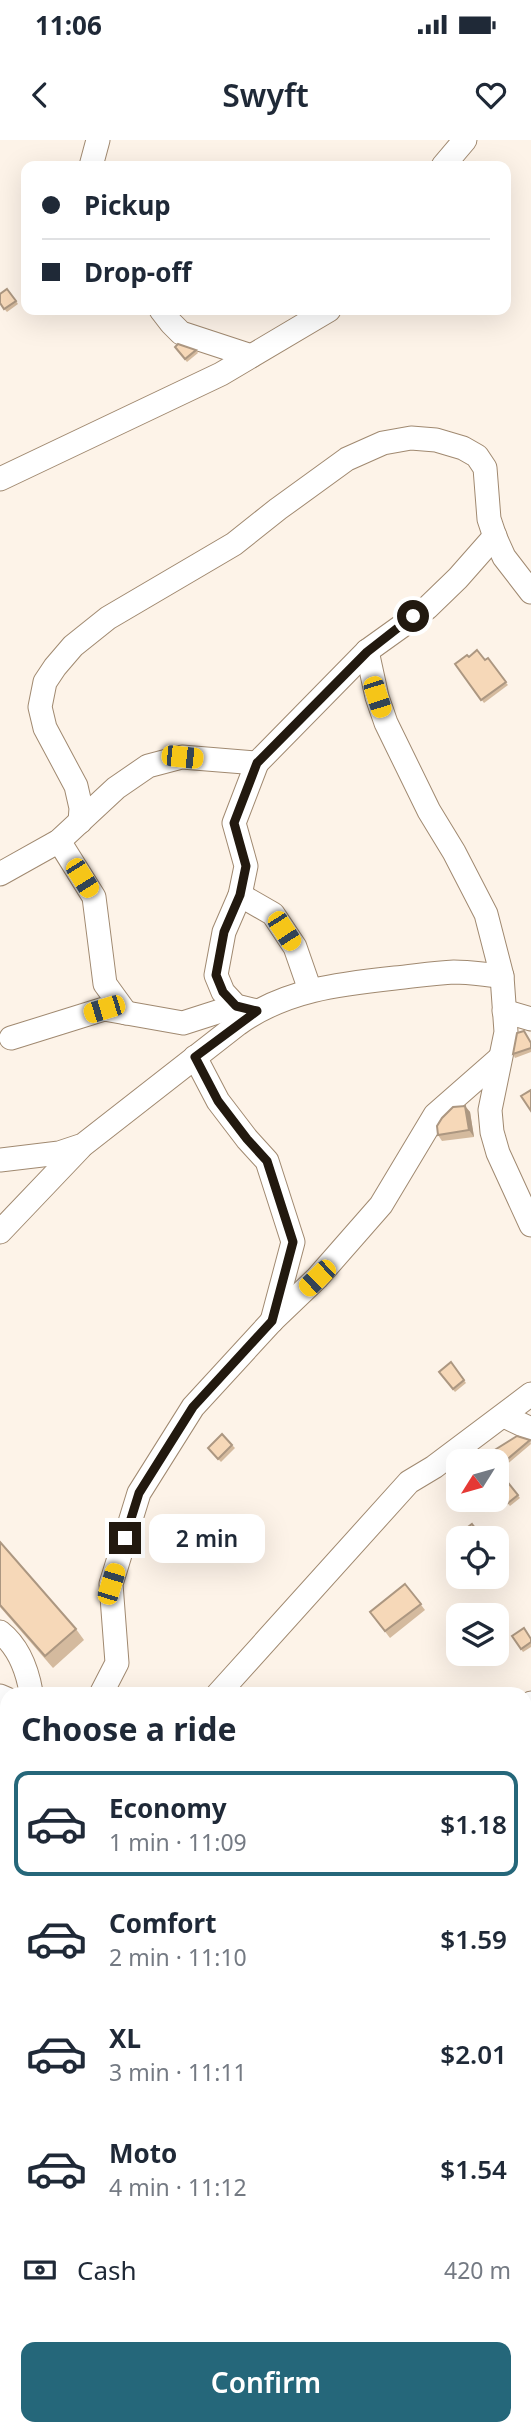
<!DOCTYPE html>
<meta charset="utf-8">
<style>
:root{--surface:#fff;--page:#f2f2f3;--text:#1f2937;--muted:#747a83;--line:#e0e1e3;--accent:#25677a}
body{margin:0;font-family:"Noto Sans",sans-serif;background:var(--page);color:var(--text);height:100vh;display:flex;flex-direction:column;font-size:26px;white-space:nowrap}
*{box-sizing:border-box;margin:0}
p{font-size:23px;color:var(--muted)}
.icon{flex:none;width:38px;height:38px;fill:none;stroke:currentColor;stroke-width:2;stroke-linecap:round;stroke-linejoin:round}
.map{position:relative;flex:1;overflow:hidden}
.drawer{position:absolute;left:0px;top:1547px;width:532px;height:749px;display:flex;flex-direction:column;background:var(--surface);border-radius:21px 21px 0 0;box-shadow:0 7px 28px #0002}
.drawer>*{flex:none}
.guide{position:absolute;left:21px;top:21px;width:490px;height:154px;border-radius:14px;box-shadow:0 7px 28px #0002;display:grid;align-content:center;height:154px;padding:0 21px;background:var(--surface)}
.needle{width:46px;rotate:233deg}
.controls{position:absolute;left:446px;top:1309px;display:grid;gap:14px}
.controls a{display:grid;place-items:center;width:63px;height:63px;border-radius:14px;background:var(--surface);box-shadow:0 7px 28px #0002;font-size:35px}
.end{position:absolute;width:32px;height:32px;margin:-16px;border:9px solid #22190f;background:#fff;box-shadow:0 0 0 4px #fff}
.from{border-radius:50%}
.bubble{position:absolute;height:49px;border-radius:14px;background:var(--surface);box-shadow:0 7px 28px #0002;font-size:23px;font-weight:600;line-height:49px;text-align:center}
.car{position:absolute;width:21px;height:42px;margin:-21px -10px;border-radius:9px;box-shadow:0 0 5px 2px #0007;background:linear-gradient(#f5c518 24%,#345 0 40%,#f5c518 0 76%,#345 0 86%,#f5c518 0)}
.guide b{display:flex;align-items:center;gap:24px;height:66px;font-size:26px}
.guide b+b{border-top:2px solid var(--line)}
.guide i{width:18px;height:18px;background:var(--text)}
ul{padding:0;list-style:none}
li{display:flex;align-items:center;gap:21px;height:105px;margin:0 14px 10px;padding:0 7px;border:4px solid transparent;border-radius:14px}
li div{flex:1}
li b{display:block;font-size:26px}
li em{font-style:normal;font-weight:600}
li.on{border-color:var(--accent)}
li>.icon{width:63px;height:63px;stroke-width:1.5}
h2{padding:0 21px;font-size:32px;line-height:84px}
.pay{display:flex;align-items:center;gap:18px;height:77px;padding:0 21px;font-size:26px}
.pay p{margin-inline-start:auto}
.cta{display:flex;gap:14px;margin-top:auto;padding:14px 21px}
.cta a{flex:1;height:80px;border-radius:14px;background:var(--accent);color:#fff;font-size:28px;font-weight:600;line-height:80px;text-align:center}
.status{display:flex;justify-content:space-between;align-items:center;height:49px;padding:0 35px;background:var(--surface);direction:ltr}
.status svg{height:19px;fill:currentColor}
header{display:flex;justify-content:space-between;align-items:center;height:91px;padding:0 21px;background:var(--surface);font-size:32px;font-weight:600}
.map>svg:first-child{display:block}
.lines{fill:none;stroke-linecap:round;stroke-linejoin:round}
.minor-casing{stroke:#a08970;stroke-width:25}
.minor{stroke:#fff;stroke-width:23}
.wall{fill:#d4ba9e}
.shaded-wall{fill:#ac9781}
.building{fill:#f6d8b8;stroke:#ac9781;stroke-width:2}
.route{stroke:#22190f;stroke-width:9}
</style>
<div class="status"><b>11:06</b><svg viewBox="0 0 49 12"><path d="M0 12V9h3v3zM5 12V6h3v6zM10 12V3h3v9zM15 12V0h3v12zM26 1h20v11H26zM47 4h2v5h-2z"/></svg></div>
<header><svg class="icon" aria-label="back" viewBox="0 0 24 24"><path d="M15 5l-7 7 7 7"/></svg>Swyft<svg class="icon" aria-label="heart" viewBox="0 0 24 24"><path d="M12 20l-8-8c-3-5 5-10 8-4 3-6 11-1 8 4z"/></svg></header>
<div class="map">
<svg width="531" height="2296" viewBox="0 0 531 2296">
<rect width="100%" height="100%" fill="#fdf3e8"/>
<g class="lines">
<defs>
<g id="minor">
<polyline points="91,26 98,0"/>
<polyline points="443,26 465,0"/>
<polyline points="161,170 171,183 181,193 251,216"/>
<polyline points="0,339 221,234 329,170"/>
<polyline points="367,511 377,557 386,583 429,671 454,712 486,774 502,836 506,892 490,970 492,992 498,1013 531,1085"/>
<polyline points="80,682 81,668 76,646 45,588 40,567 45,542 55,527 73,506 108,478 234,404 278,369 347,319 383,303 411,298 436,300 463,308 477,316 485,328 489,379 495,397 504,417 531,452"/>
<polyline points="59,701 94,757 105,844 126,873"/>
<polyline points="0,734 59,701 116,648 148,626 182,617 257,623"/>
<polyline points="240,755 273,774 295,807 310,850"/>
<polyline points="257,871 236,866 223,852 216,835 224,792 240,755 246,726 234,683 257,623 367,511 427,468 458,438 495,396"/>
<polyline points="504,871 531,879"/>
<polyline points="11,898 104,869 183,883 236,866"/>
<polyline points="195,917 218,961 247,999 267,1021 293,1102 272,1181"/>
<path d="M 0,1020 L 59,1013 L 83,1005 L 238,884 C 285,850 339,844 395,838 C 415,836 435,833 454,832 C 470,832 487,835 502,836"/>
<polyline points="0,1092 80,1008"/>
<polyline points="504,1276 531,1289"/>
<path d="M 0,1492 C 19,1507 27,1529 31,1552 L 29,1554"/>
<polyline points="101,1554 117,1523 111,1444 139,1353 193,1267 272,1181 317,1138 381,1065 435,975 500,918"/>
<polyline points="218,1554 409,1342 434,1327 531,1254"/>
<polyline points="0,1556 7,1559"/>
<polyline points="525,1568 531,1563"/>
<polyline points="0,1761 7,1755"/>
<polyline points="525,1859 531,1855"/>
<polyline points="0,1969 7,1964"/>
<polyline points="525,2007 531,2002"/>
<polyline points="525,2132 531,2136"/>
<polyline points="0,2140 7,2149"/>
<polyline points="142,2296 151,2289"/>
</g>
</defs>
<use href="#minor" class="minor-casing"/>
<use href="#minor" class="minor"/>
</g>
<g class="wall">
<polygon points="16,161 18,164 7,172 0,164"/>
<polygon points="175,207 196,210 198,213 187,222"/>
<polygon points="469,517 485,520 508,545 484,563 455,524"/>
<polygon points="531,902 531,912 515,918 513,914"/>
<polygon points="465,966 470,972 474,997 442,1001 438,995"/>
<polygon points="451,1222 466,1243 455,1252 439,1232"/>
<polygon points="530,1300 531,1304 499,1331 520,1358 510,1366 497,1350 497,1321"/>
<polygon points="232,1305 235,1308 221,1322 208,1308"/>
<polygon points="0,1402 76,1489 84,1500 53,1528 0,1467"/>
<polygon points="405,1444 425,1470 390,1498 370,1472"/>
<polygon points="512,1496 531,1498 531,1507 523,1512"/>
<polygon points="0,2034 7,2043 7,2048 0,2053"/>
<polygon points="82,2289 85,2294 83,2296 31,2296"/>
<polygon points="194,2289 209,2289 200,2296"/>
</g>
<polygon class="shaded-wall" points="465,966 470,972 474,997 469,990"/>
<g class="building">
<polygon points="7,149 16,161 4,169 0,163 0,154"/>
<polygon points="178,204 196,210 185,219 175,207"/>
<polygon points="477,510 485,520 488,518 506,542 481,560 455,524 467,515 469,517"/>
<polygon points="524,891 531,903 531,908 513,914 517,893"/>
<polygon points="531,950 531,971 521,956"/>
<polygon points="465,966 469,990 438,995 437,986 442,978 453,967"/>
<polygon points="451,1222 464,1240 453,1249 439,1232"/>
<polygon points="222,1294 232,1305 218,1319 208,1308"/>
<polygon points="517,1296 530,1300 497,1328 497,1321 488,1321 485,1316"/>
<polygon points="497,1329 518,1355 508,1363 497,1350"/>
<polygon points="472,1384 481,1396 477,1398 466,1398 461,1392"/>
<polygon points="0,1402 76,1489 45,1516 0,1465"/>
<polygon points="405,1444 421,1464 385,1491 370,1472"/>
<polygon points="524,1488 531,1499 531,1502 521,1509 512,1496"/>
<polygon points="526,1725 531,1728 531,1744 530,1746 525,1742 525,1726"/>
<polygon points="7,1872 7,1920 0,1911 0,1878"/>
<polygon points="0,2034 7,2043 0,2048"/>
<polygon points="527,2147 531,2151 531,2166 529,2168 525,2165 525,2149"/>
<polygon points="40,2289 82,2289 82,2290 76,2294 77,2296 31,2296"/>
<polygon points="271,2289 311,2289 316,2296 277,2296"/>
</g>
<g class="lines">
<polyline class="route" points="125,1398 139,1353 193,1267 272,1181 293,1102 267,1021 247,999 218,961 195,917 257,871 236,866 223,852 216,835 224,792 240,755 246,726 234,683 257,623 367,512 413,476"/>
</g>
</svg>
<div class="controls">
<a><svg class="needle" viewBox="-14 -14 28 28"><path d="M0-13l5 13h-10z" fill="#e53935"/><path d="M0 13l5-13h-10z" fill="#747a83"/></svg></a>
<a><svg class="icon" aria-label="locate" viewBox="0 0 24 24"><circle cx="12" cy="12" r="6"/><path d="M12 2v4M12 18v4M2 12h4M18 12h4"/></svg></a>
<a><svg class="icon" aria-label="layers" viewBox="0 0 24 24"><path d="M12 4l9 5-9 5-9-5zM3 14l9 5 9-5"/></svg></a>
</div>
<i class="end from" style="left:413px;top:476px"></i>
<i class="end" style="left:125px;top:1398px"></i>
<div class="bubble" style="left:149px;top:1374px;width:116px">2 min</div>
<i class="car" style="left:377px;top:557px;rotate:162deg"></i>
<i class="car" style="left:182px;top:617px;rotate:96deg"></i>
<i class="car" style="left:82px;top:738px;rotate:148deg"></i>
<i class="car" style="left:284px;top:791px;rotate:147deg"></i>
<i class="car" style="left:104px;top:869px;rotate:253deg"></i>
<i class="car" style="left:317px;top:1138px;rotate:226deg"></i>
<i class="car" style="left:111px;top:1444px;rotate:17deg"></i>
<div class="guide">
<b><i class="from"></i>Pickup</b>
<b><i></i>Drop-off</b>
</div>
<section class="drawer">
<h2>Choose a ride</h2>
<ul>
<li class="on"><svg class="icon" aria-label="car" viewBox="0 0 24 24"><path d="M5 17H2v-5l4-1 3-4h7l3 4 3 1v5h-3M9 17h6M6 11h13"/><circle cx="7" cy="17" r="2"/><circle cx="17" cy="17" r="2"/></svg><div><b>Economy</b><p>1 min · 11:09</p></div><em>$1.18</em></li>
<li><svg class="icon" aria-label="car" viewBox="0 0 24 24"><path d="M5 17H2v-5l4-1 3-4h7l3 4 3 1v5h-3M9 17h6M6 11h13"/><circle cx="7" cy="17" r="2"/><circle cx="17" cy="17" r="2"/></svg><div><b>Comfort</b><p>2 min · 11:10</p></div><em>$1.59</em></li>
<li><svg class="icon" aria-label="car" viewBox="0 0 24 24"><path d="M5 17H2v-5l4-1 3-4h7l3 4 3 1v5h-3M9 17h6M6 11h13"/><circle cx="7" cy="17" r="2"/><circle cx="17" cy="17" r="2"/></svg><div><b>XL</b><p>3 min · 11:11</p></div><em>$2.01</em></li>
<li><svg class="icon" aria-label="car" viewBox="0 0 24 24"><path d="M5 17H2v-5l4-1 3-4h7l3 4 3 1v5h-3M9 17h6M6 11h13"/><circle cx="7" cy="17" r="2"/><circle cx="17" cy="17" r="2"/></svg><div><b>Moto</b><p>4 min · 11:12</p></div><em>$1.54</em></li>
</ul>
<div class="pay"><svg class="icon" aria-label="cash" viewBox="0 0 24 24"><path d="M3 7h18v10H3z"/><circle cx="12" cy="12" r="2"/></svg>Cash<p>420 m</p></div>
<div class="cta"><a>Confirm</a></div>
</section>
</div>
